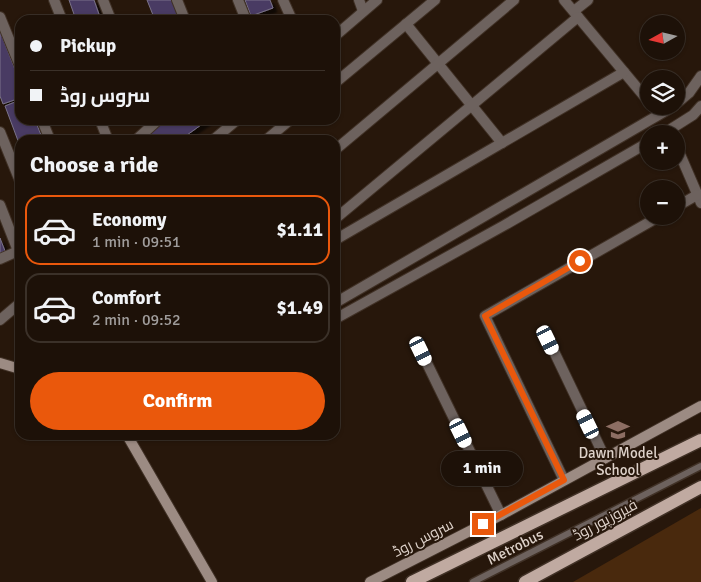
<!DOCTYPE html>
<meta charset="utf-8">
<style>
:root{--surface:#1d1108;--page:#2a1f16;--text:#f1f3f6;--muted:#a09d9c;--line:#3b3129;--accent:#ea580c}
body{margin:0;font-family:Signika,Cairo,sans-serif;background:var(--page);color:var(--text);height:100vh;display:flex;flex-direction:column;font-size:19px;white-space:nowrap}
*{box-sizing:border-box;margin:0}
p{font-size:16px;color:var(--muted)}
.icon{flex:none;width:28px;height:28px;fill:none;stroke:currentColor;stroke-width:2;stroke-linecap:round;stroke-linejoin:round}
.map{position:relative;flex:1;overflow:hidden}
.details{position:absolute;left:15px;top:135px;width:325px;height:305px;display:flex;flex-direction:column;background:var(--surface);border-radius:15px;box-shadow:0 1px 4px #0004,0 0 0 1px var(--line)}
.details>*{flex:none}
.banner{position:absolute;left:15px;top:15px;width:325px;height:110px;border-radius:15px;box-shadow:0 1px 4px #0004,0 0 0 1px var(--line);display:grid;align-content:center;height:110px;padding:0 15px;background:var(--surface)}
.needle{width:32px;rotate:262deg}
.buttons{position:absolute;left:640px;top:15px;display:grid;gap:10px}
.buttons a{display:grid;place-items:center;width:45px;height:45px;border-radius:50%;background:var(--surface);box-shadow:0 1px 4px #0004,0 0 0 1px var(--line);font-size:25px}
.end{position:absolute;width:22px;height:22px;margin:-11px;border:6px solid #ea580c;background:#fff;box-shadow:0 0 0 2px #fff}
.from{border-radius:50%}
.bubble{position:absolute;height:35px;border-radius:18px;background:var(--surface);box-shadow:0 1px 4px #0004,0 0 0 1px var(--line);font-size:16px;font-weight:700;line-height:35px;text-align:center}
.car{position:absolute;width:15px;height:30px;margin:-15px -8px;border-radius:6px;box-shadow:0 0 4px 1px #0007;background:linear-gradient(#fff 24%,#345 0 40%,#fff 0 76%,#345 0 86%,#fff 0)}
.banner b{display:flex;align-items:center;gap:18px;height:48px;font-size:19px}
.banner b+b{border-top:1px solid var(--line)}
.banner i{width:12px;height:12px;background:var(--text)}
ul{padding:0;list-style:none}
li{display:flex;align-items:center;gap:15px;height:70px;margin:0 10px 8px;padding:0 5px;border:2px solid var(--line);border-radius:15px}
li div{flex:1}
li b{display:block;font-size:19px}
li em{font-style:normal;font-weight:700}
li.active{border-color:var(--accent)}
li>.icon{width:45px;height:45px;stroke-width:1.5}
h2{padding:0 15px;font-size:22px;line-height:60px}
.primary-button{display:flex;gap:10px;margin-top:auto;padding:10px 15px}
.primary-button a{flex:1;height:58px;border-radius:30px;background:var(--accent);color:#fff;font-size:20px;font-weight:700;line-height:58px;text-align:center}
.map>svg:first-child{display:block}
.green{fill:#49290d}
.building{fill:#4a3b64;stroke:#7a7389;filter:url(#shadow)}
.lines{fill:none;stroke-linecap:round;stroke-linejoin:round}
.lane-casing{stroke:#403126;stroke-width:9}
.street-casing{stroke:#403126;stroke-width:12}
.secondary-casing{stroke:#403126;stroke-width:12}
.primary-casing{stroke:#403126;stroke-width:15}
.lane{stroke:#6d625e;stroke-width:6}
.street{stroke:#6d625e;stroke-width:10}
.secondary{stroke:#9c8b83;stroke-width:10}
.primary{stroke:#c0aaa1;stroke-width:12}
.route{stroke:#ea580c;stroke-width:6}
.labels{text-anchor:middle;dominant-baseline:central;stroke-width:4;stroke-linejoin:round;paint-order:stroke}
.poi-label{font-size:15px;fill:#ddd1c9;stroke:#27170b}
.street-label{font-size:15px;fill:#ddd1c9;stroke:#27170b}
</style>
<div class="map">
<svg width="701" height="582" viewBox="0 0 701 582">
<defs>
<filter id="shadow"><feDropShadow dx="4" dy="4" stdDeviation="1" flood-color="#0009"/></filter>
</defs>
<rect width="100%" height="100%" fill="#27170b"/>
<polygon class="green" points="701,508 701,582 573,582"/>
<g class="building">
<polygon points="69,0 94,0 101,20 76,20"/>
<polygon points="147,0 173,0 180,20 155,20"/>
<polygon points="245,0 270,0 273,8 251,16"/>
<polygon points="0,31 20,82 20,98 3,104 0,96"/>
<polygon points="20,100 20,120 35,120 43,140 20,140 20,146 5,106"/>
<polygon points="168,120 208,120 180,140 146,140 144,137"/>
<polygon points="0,238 5,251 0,253"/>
</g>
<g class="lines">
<defs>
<polyline id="lane" points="473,582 701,466"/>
<g id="street">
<polyline points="54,0 62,20"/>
<polyline points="103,0 111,20"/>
<polyline points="177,0 185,20"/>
<polyline points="238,0 246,20"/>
<polyline points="283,0 292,20"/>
<polyline points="359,0 363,11"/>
<polyline points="564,0 649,102"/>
<polyline points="574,11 588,0"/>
<polyline points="0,17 20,66"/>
<polyline points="406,24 502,143"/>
<polyline points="335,36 377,0"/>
<polyline points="335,83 435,0"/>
<polyline points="676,104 689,93 701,76"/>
<polyline points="42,120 50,140"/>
<polyline points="100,120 108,140"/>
<polyline points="0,132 20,181"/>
<polyline points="663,134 693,115 701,106"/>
<polyline points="136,140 158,120"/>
<polyline points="213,140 237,120"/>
<polyline points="266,140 290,120"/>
<polyline points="676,145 701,203"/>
<polyline points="335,150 514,0"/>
<polyline points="0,205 20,256"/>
<polyline points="676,207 697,195"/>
<polyline points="335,219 578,17"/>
<polyline points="335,240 624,72"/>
<polyline points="0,259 18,251"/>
<polyline points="335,303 674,106"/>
<polyline points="335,319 503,226 649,142"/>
<polyline points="0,320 20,303"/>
<polyline points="548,339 605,458"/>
<polyline points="421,351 501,515"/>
<polyline points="564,480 485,316 660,216"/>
</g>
<g id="secondary">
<polyline points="0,363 20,369"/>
<polyline points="127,435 212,582"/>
<polyline points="370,582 501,515 701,406"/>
</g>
<g id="primary">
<polyline points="412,582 701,440"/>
<polyline points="525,582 701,487"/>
</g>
</defs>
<use href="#lane" class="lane-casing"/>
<use href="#street" class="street-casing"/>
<use href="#secondary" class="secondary-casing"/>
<use href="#primary" class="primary-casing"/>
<use href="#lane" class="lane"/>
<use href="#street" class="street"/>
<use href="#secondary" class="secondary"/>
<use href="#primary" class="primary"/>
</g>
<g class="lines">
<polyline class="route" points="483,524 564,480 485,316 580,261"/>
</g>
<defs>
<symbol id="school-bare" viewBox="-9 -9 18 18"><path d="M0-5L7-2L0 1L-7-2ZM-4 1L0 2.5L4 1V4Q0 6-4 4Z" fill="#8d6e63" stroke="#27170b" stroke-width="2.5" paint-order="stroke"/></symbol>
</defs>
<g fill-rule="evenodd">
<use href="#school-bare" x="602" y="414" width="32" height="32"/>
</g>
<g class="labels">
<g class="poi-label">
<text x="618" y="453">Dawn Model<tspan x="618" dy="17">School</tspan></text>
</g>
<g class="street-label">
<text transform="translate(605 520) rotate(-28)">فیروزپور روڈ</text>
<text transform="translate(423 538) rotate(-27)">سروس روڈ</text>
<text transform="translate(515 547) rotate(-27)">Metrobus</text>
</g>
</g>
</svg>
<div class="buttons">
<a><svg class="needle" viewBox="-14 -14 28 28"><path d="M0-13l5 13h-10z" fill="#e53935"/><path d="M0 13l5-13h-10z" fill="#a09d9c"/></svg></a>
<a><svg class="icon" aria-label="layers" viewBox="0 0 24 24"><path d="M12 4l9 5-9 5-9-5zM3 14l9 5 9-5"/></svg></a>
<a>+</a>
<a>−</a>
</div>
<i class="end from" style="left:580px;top:261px"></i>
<i class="end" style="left:483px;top:524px"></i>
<div class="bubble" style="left:441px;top:451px;width:82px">1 min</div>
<i class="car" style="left:548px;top:340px;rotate:154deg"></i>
<i class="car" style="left:421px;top:351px;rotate:154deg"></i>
<i class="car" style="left:588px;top:424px;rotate:334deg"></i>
<i class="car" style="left:461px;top:433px;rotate:154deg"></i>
<div class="banner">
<b><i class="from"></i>Pickup</b>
<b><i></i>سروس روڈ</b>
</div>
<section class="details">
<h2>Choose a ride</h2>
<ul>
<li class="active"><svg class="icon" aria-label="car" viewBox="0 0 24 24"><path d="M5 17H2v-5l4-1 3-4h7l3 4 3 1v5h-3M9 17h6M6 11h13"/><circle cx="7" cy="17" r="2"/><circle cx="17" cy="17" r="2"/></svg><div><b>Economy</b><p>1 min · 09:51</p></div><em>$1.11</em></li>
<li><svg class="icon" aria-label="car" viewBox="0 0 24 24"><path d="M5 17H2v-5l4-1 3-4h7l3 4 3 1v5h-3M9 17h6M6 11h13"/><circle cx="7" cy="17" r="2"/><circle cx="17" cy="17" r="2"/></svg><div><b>Comfort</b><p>2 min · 09:52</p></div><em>$1.49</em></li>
</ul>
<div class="primary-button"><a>Confirm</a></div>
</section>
</div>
